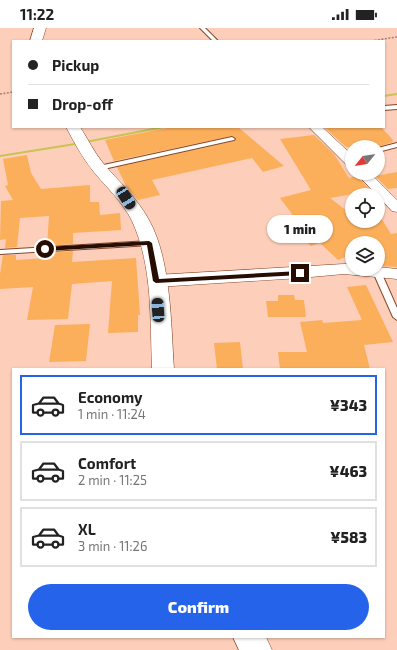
<!DOCTYPE html>
<meta charset="utf-8">
<style>
:root{--surface:#fff;--page:#f2f2f2;--text:#222;--muted:#767676;--line:#e0e0e0;--accent:#2563eb}
body{margin:0;font-family:"Exo 2",sans-serif;background:var(--page);color:var(--text);height:100vh;display:flex;flex-direction:column;font-size:15px;white-space:nowrap}
*{box-sizing:border-box;margin:0}
p{font-size:13px;color:var(--muted)}
.icon{flex:none;width:22px;height:22px;fill:none;stroke:currentColor;stroke-width:2;stroke-linecap:round;stroke-linejoin:round}
.map{position:relative;flex:1;overflow:hidden}
.sheet{position:absolute;left:12px;top:340px;width:373px;height:270px;display:flex;flex-direction:column;background:var(--surface);border-radius:0px;box-shadow:0 1px 3px #0004}
.sheet>*{flex:none}
.hud{position:absolute;left:12px;top:12px;width:373px;height:88px;border-radius:0px;box-shadow:0 1px 3px #0004;display:grid;align-content:center;height:88px;padding:0 16px;background:var(--surface)}
.needle{width:26px;rotate:240deg}
.buttons{position:absolute;left:345px;top:112px;display:grid;gap:8px}
.buttons a{display:grid;place-items:center;width:40px;height:40px;border-radius:50%;background:var(--surface);box-shadow:0 1px 3px #0004;font-size:20px}
.end{position:absolute;width:18px;height:18px;margin:-9px;border:5px solid #270c01;background:#fff;box-shadow:0 0 0 2px #fff}
.from{border-radius:50%}
.bubble{position:absolute;height:28px;border-radius:14px;background:var(--surface);box-shadow:0 1px 3px #0004;font-size:13px;font-weight:800;line-height:28px;text-align:center}
.car{position:absolute;width:12px;height:24px;margin:-12px -6px;border-radius:5px;box-shadow:0 0 3px 1px #0007;background:linear-gradient(#222 24%,#8ab4d8 0 40%,#222 0 76%,#8ab4d8 0 86%,#222 0)}
.hud b{display:flex;align-items:center;gap:14px;height:38px;font-size:15px}
.hud b+b{border-top:1px solid var(--line)}
.hud i{width:10px;height:10px;background:var(--text)}
ul{padding:7px 0 0;list-style:none}
li{display:flex;align-items:center;gap:12px;height:60px;margin:0 8px 6px;padding:0 8px;border:2px solid var(--line);border-radius:0px}
li div{flex:1}
li b{display:block;font-size:15px}
li em{font-style:normal;font-weight:800}
li.on{border-color:var(--accent)}
li>.icon{width:36px;height:36px;stroke-width:1.5}
.button{display:flex;gap:8px;margin-top:auto;padding:8px 16px}
.button a{flex:1;height:46px;border-radius:24px;background:var(--accent);color:#fff;font-size:16px;font-weight:800;line-height:46px;text-align:center}
.status{display:flex;justify-content:space-between;align-items:center;height:28px;padding:0 20px;background:var(--surface);direction:ltr}
.status svg{height:11px;fill:currentColor}
.map>svg:first-child{display:block}
.lines{fill:none;stroke-linecap:round;stroke-linejoin:round}
.stream{fill:#c9c351;fill-rule:evenodd}
.building{fill:#fcaf5a}
.service-casing{stroke:#874624;stroke-width:2}
.minor-casing{stroke:#874624;stroke-width:1}
.tertiary-casing{stroke:#874624;stroke-width:1}
.path{stroke:#a57e6d;stroke-width:1.5;stroke-dasharray:2 1.5;stroke-linecap:butt}
.service{fill:#fff;fill-rule:evenodd}
.minor{fill:#fff;fill-rule:evenodd}
.tertiary{fill:#fff;fill-rule:evenodd}
.route{fill:#270c01}
</style>
<div class="status"><b>11:22</b><svg viewBox="0 0 49 12"><path d="M0 12V9h3v3zM5 12V6h3v6zM10 12V3h3v9zM15 12V0h3v12zM26 1h20v11H26zM47 4h2v5h-2z"/></svg></div>
<div class="map">
<svg width="397" height="622" viewBox="0 0 397 622">
<rect width="100%" height="100%" fill="#fdceb9"/>
<g class="lines">
<g class="stream">
<polygon points="397,65 397,67 384,69 384,67"/>
<polygon points="158,99 166,99 164,100 75,117 0,129 0,127 75,115"/>
</g>
</g>
<g class="building">
<polygon points="172,99 238,99 284,138 263,144 252,130 152,152 160,167 138,172 126,158 117,139 234,113 236,111 232,108 114,133 105,112"/>
<polygon points="324,99 381,99 393,112 392,113 393,114 377,119 346,119"/>
<polygon points="314,107 334,126 349,150 357,148 371,163 330,170 352,187 352,193 360,193 363,196 378,194 378,185 391,206 397,205 397,239 378,238 378,215 352,215 352,226 338,232 320,215 311,218 297,204 304,202 280,170 311,162 280,111"/>
<polygon points="27,127 31,145 41,161 90,157 90,174 99,174 100,187 120,185 121,202 73,205 73,216 47,218 49,188 20,190 17,219 5,220 6,211 0,212 1,173 13,172 5,158 8,157 3,131"/>
<polygon points="397,144 397,160 388,161 375,148"/>
<polygon points="73,223 72,234 136,230 140,287 138,287 138,304 108,305 112,253 72,256 68,291 27,292 33,259 0,261 0,246 3,227 16,227 16,232 46,230 46,225"/>
<polygon points="366,257 393,314 364,317 370,341 280,341 278,324 307,324 300,294 322,292 323,295 362,292 347,259"/>
<polygon points="278,267 294,267 295,272 304,272 306,289 268,289 266,273 278,273"/>
<polygon points="90,296 86,333 49,334 55,297"/>
<polygon points="240,314 243,341 217,341 214,315"/>
</g>
<g class="lines">
<defs>
<g id="service">
<polygon points="200,0 205,0 218,13 213,13"/>
<polygon points="397,77 397,81 384,82 384,78"/>
<polygon points="232,109 235,111 234,112 99,142 96,140 99,138"/>
<polygon points="397,115 397,119 378,124 378,120"/>
<polygon points="149,213 151,213 152,215 151,217 0,226 0,222"/>
<polygon points="377,241 381,244 397,280 397,292 393,289 373,244"/>
</g>
<g id="minor">
<polygon points="309,99 322,99 352,127 352,138 347,137"/>
<polygon points="356,145 370,145 397,172 397,184 392,183"/>
<polygon points="344,236 352,236 352,241 378,241 378,239 397,241 397,251 344,246 300,250 156,259 150,257 148,253 150,249 156,247"/>
</g>
<g id="tertiary">
<polygon points="34,0 46,0 42,13 30,13"/>
<path d="M 66,99 L 80,99 C 88,111 94,124 103,135 C 119,154 137,170 149,192 C 171,231 171,296 174,341 L 152,341 C 150,293 153,238 132,193 C 123,174 106,159 93,143 C 82,129 74,114 66,99 Z"/>
<polygon points="233,609 266,609 272,622 239,622"/>
</g>
</defs>
<use href="#service" class="service-casing"/>
<use href="#minor" class="minor-casing"/>
<use href="#tertiary" class="tertiary-casing"/>
<g class="path">
<polyline points="371,13 397,9"/>
<polyline points="0,66 13,64"/>
</g>
<use href="#service" class="service"/>
<use href="#minor" class="minor"/>
<use href="#tertiary" class="tertiary"/>
</g>
<polygon class="route" points="149,213 152,215 159,251 300,243 302,245 300,247 156,255 153,253 147,217 45,223 42,221 45,219"/>
</svg>
<div class="buttons">
<a><svg class="needle" viewBox="-14 -14 28 28"><path d="M0-13l5 13h-10z" fill="#e53935"/><path d="M0 13l5-13h-10z" fill="#767676"/></svg></a>
<a><svg class="icon" aria-label="locate" viewBox="0 0 24 24"><circle cx="12" cy="12" r="6"/><path d="M12 2v4M12 18v4M2 12h4M18 12h4"/></svg></a>
<a><svg class="icon" aria-label="layers" viewBox="0 0 24 24"><path d="M12 4l9 5-9 5-9-5zM3 14l9 5 9-5"/></svg></a>
</div>
<i class="end from" style="left:45px;top:221px"></i>
<i class="end" style="left:300px;top:245px"></i>
<div class="bubble" style="left:267px;top:187px;width:66px">1 min</div>
<i class="car" style="left:126px;top:170px;rotate:148deg"></i>
<i class="car" style="left:158px;top:282px;rotate:356deg"></i>
<div class="hud">
<b><i class="from"></i>Pickup</b>
<b><i></i>Drop-off</b>
</div>
<section class="sheet">
<ul>
<li class="on"><svg class="icon" aria-label="car" viewBox="0 0 24 24"><path d="M5 17H2v-5l4-1 3-4h7l3 4 3 1v5h-3M9 17h6M6 11h13"/><circle cx="7" cy="17" r="2"/><circle cx="17" cy="17" r="2"/></svg><div><b>Economy</b><p>1 min · 11:24</p></div><em>¥343</em></li>
<li><svg class="icon" aria-label="car" viewBox="0 0 24 24"><path d="M5 17H2v-5l4-1 3-4h7l3 4 3 1v5h-3M9 17h6M6 11h13"/><circle cx="7" cy="17" r="2"/><circle cx="17" cy="17" r="2"/></svg><div><b>Comfort</b><p>2 min · 11:25</p></div><em>¥463</em></li>
<li><svg class="icon" aria-label="car" viewBox="0 0 24 24"><path d="M5 17H2v-5l4-1 3-4h7l3 4 3 1v5h-3M9 17h6M6 11h13"/><circle cx="7" cy="17" r="2"/><circle cx="17" cy="17" r="2"/></svg><div><b>XL</b><p>3 min · 11:26</p></div><em>¥583</em></li>
</ul>
<div class="button"><a>Confirm</a></div>
</section>
</div>
